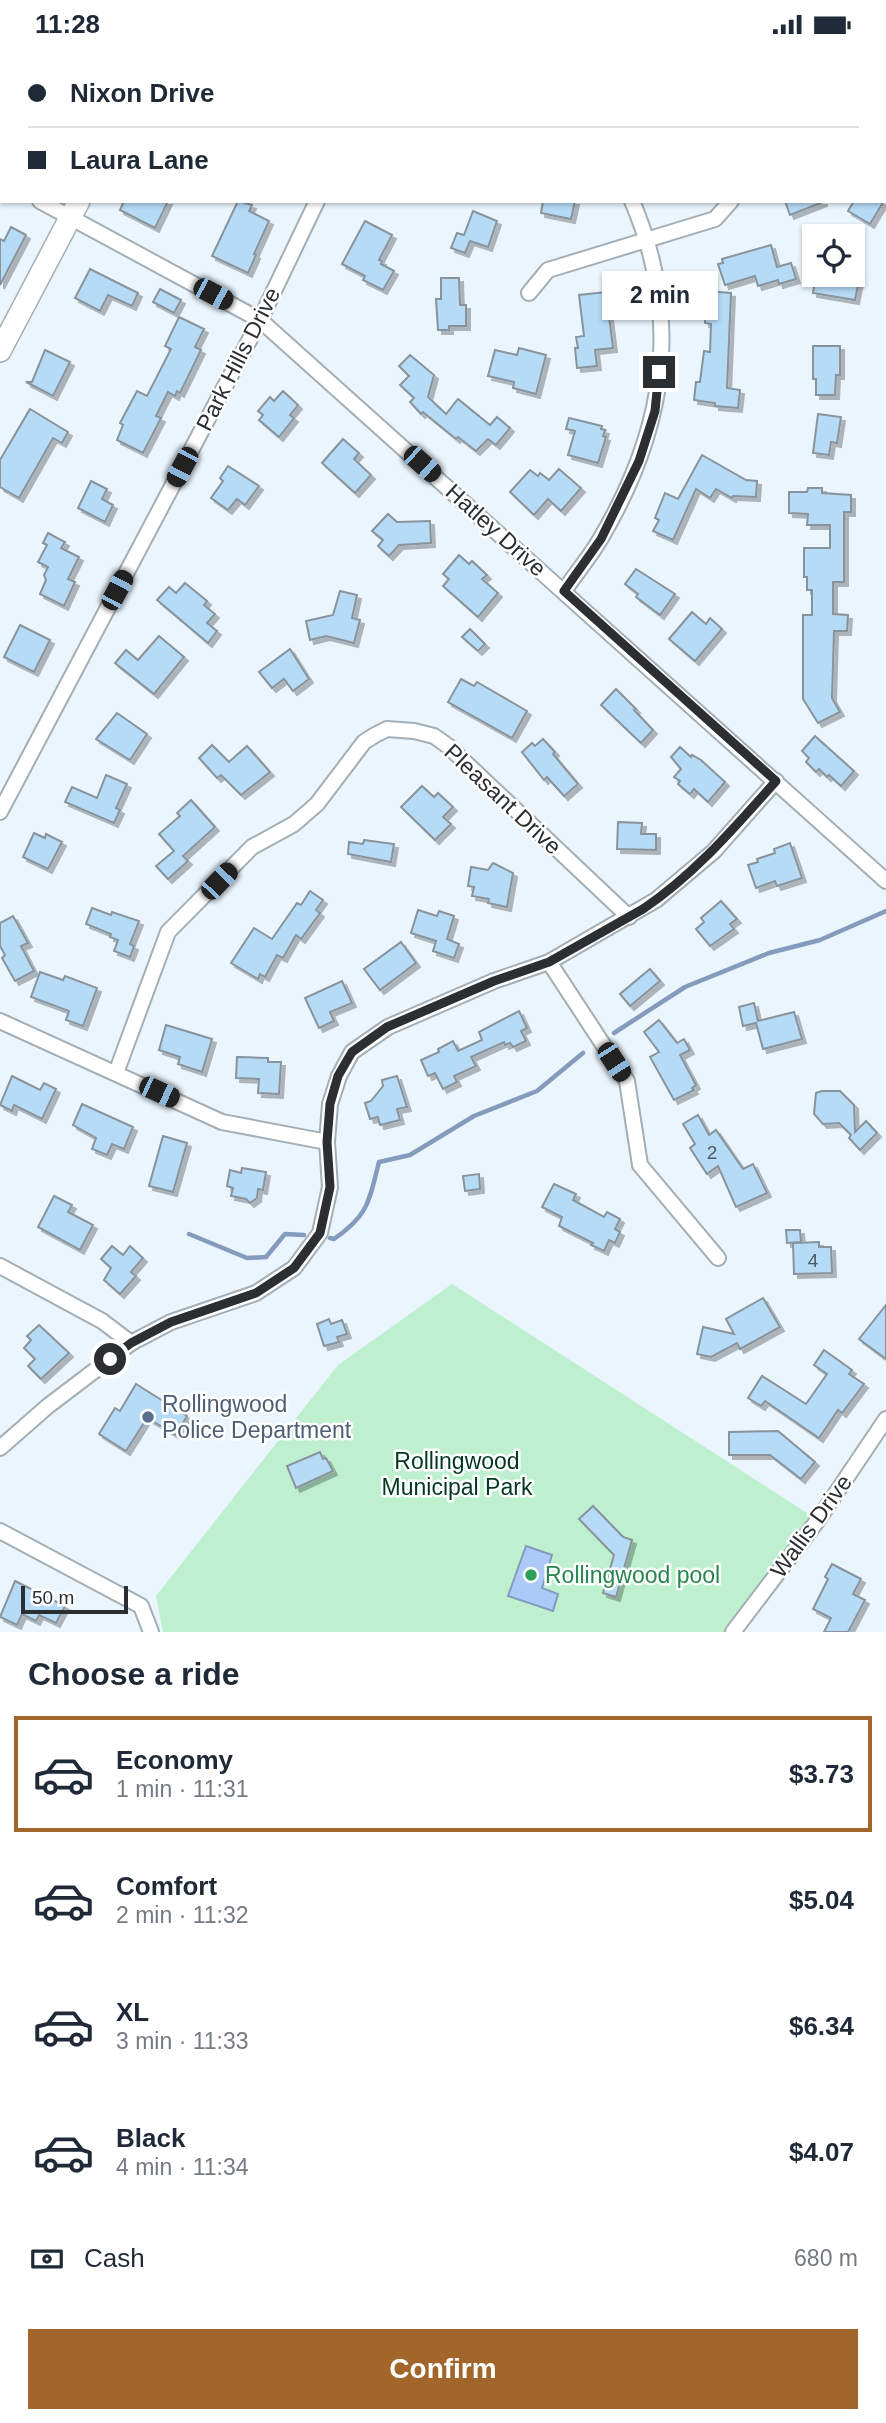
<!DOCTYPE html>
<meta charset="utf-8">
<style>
:root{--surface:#fff;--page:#f6f6f7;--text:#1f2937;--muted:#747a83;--line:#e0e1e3;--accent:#a3662a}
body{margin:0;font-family:Arial,sans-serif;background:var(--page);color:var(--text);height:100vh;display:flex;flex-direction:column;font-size:26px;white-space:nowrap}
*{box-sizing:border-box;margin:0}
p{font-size:23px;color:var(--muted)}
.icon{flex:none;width:38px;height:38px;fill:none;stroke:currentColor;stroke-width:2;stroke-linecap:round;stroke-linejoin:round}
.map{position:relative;height:1583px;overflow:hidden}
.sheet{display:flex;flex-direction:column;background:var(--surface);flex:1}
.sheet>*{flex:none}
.banner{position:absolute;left:0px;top:0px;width:887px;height:154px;box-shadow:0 2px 5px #0004;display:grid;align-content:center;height:154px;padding:0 28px;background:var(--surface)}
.fabs{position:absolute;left:802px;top:175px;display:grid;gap:14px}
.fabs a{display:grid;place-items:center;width:63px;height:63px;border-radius:0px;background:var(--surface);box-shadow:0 2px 5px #0004;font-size:35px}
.scale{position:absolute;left:21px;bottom:18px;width:107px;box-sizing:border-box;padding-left:7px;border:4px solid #2b2f32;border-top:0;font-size:19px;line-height:24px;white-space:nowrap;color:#2b2f32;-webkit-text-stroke:5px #fff;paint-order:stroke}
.end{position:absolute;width:32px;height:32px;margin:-16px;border:9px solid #2b2f32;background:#fff;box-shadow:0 0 0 4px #fff}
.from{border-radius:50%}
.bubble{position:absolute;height:49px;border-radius:0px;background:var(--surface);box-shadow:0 2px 5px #0004;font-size:23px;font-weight:700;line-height:49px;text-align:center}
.car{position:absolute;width:21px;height:42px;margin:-21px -10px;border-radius:9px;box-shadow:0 0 5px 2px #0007;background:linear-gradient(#222 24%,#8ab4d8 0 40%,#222 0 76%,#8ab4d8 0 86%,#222 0)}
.banner b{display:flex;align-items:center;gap:24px;height:66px;font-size:26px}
.banner b+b{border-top:2px solid var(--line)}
.banner i{width:18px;height:18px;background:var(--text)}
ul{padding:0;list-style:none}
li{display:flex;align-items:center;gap:21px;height:116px;margin:0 14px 10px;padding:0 14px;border:4px solid transparent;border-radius:0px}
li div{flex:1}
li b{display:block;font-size:26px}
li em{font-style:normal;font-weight:700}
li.on{border-color:var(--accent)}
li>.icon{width:63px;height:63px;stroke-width:1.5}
h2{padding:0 28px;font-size:32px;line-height:84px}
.pay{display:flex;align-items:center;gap:18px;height:77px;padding:0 28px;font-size:26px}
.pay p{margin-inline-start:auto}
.cta{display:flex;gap:14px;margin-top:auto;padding:14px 28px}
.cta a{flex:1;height:80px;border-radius:0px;background:var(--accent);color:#fff;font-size:28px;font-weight:700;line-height:80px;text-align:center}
.status{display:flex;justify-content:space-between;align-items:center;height:49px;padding:0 35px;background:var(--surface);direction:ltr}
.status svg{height:19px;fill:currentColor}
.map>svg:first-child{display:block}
.green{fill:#bef0cf}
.water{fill:#acc9f8;stroke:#859bbd;stroke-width:2}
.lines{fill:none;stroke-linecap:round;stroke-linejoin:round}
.stream{stroke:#859bbd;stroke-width:4.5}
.building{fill:#b6dbf7;stroke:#89939b;stroke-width:2;filter:url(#shadow)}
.street-casing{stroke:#a3aeb6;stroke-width:18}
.secondary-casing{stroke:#a3aeb6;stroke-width:24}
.street{stroke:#fff;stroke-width:14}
.secondary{stroke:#fff;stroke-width:21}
.route{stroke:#2b2f32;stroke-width:9}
.service-dot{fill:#5c6f8a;stroke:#fff;stroke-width:2.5}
.leisure-dot{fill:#2e9e5b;stroke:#fff;stroke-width:2.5}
.labels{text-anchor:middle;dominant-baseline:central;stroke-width:5;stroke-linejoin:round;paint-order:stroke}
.number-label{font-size:19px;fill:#4e5a63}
.street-label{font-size:23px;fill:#2b2f32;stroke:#fff}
.service-label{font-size:23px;fill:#4e5e75;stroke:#fff;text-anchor:start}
.park-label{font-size:23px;fill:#01391f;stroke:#fff}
.leisure-label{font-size:23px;fill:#27864d;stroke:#fff;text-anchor:start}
</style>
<div class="status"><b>11:28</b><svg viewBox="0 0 49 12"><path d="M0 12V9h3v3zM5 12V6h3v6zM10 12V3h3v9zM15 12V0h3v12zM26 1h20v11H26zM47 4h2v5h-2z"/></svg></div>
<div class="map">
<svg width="886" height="1583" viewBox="0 0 886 1583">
<defs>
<filter id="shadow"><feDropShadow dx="4" dy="4" stdDeviation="0" flood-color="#0004"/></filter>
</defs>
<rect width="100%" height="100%" fill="#eaf5fe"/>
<polygon class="green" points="452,1235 818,1471 733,1583 163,1583 156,1547 338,1316"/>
<polygon class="water" points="526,1497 552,1506 542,1539 558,1545 553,1562 508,1547"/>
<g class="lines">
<g class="stream">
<polyline points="614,984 685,938 769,904 820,891 886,862"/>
<polyline points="189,1185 247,1209 266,1208 285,1185 304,1186"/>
<path d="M 330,1189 L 334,1190 C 369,1166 369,1152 379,1113 L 410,1106 L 474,1067 L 537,1042 L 583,1004"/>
</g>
</g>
<g class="building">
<polygon points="124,152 168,152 155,179 120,161"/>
<polygon points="238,152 252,156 249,162 269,172 254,205 256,206 248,224 212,207"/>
<polygon points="543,152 575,152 571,170 541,164"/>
<polygon points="785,152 823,152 823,153 790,166"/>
<polygon points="854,152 884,152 870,175 848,162"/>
<polygon points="473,162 497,172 488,198 470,192 465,204 451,199 457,184 464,186"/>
<polygon points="365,172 392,186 379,211 382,212 381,215 394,222 383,241 363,231 365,227 342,215"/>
<polygon points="11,178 26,186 0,236 0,190 4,192"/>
<polygon points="771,196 777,218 791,214 796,230 779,235 778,231 758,237 755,227 725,236 718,215 723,214 722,210"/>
<polygon points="90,220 138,244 132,257 108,246 100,262 75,249"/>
<polygon points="816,226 860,226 855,251 813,244"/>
<polygon points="441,229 459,229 460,256 466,256 466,277 449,277 449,281 438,281 436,250 441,250"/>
<polygon points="160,240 181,251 174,264 153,253"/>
<polygon points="706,242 731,244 727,339 740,341 738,359 715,357 715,354 694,351 696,333 700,333 704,302 710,303 711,275 705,274"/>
<polygon points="606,243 613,299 595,301 597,317 577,319 575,299 578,299 576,288 584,287 579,246"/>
<polygon points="179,268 204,280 195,298 201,301 180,344 177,342 175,347 168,343 156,367 161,369 143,404 117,391 123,376 120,374 137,342 147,347 171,300 165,297"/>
<polygon points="813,297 840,297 840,326 836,326 835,346 816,346 816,330 813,330"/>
<polygon points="519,299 546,306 536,345 513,339 514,333 488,327 495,301 517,306"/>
<polygon points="45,301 70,313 53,347 26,333 32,333"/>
<polygon points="410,306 434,326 428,348 446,365 458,350 490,376 497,368 510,379 496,396 488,390 476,402 458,388 456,390 423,363 421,365 410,353 414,349 400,336 409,327 399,317"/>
<polygon points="283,342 298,356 290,366 294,369 279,388 259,371 263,366 258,362 270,348 274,352"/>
<polygon points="30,360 68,383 62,394 53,389 19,449 0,438 0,411"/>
<polygon points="818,365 841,368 837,394 831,393 829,406 813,404"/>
<polygon points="569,369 602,377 601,380 605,381 603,387 606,388 598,414 568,406 575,382 566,380"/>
<polygon points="343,390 359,404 354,410 371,426 355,444 322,414"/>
<polygon points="702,406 746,431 757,432 756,448 733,447 732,449 716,440 710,449 696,440 673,491 653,482 659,471 655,469 665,444 678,450"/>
<polygon points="228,417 259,437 245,456 237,450 228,461 211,449 223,432 220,429"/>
<polygon points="559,420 581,439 561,462 548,450 534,466 510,443 530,421 538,427 540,424 549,431"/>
<polygon points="91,432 107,440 102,450 113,456 105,473 78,459"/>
<polygon points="808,439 822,439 822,444 851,446 851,463 844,463 844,533 833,533 833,565 848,566 847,582 834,582 832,649 840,663 818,674 803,650 803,566 812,566 812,541 807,541 807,528 804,528 804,499 830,499 830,476 807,476 808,465 789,464 789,443 807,443"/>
<polygon points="388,465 397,473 430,472 431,494 399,496 389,507 378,497 383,491 372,482"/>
<polygon points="48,484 65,493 61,499 79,508 68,530 75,533 64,557 40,545 46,531 44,526 48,518 38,513 47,496 43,494"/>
<polygon points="459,506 469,515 472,512 487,526 482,530 498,544 478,568 443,537 449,530 443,525"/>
<polygon points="636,520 675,545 660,566 636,548 638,545 625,535"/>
<polygon points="185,534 207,552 204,556 215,565 207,574 217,582 208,594 157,551 169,538 176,544"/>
<polygon points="340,542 357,546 352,569 360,571 354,594 326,587 310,591 306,572 333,566"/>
<polygon points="692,563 706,575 710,569 722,580 695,612 669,590"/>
<polygon points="20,576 50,591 34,623 4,608"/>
<polygon points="470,580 485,595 478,602 462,588"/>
<polygon points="159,587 184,608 154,645 115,614 126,601 138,611"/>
<polygon points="290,600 309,630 293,642 284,630 272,639 259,623"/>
<polygon points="461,630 474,637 477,633 527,662 512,689 448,653"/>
<polygon points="616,640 636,660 634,661 653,681 641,694 601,656"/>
<polygon points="117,664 147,685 130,711 96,690"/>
<polygon points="815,687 854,722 841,737 829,726 827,728 819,720 816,723 806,713 809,709 802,702"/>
<polygon points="543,690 555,703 553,705 578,735 564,747 547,728 544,731 522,703 532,694 535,697"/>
<polygon points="212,696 229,713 247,697 270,723 241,746 221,726 217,729 199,709"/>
<polygon points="680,698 691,708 692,706 701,711 725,733 708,753 694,740 690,745 678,735 680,732 674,728 681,720 671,708"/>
<polygon points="106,726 127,735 116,759 120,761 114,774 65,753 72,738 97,749"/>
<polygon points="422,737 434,748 438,744 453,758 443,768 451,775 435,791 401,758"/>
<polygon points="191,751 215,778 183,807 188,812 168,830 156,817 174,802 159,785 180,767 177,764"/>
<polygon points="618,773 642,774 641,785 656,785 656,801 617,800"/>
<polygon points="34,784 45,789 46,785 62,793 48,820 23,808"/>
<polygon points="364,791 394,795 391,813 348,805 349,793 363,795"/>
<polygon points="790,794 802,829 777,837 775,832 756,839 748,816 758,813 757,810 775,804 774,800"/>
<polygon points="493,814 513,824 507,858 488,854 489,850 472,847 474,838 468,837 471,818 488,821"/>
<polygon points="310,842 323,851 316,861 320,864 301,890 296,886 283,909 277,906 265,928 260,925 258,930 231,914 254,879 272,890 297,854 301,856"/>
<polygon points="721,852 737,870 730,875 734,880 710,897 696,880 704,873 701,869"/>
<polygon points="92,859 111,866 112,863 139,872 130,895 134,897 130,908 114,902 118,891 110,888 111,885 86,875"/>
<polygon points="418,861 437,867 439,862 454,867 447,890 459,895 454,909 433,902 436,892 411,884"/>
<polygon points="13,867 28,894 21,897 34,922 15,932 2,909 5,906 0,897 0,874"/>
<polygon points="401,893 416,914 380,941 364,920"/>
<polygon points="650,920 660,932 630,957 620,945"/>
<polygon points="40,923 63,931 65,927 97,939 83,977 66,971 69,962 31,948"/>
<polygon points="342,932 352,954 330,963 334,972 319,979 305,949"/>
<polygon points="754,954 758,972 794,963 802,990 763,1000 756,974 743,977 739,958"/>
<polygon points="519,962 527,979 521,982 526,992 513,998 510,994 505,996 504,993 471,1008 476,1017 454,1027 457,1033 443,1040 435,1024 428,1027 421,1011 439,1003 438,1000 453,992 458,1002 482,991 479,983"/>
<polygon points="659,971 677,994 684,990 690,1001 680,1006 696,1036 692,1039 694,1041 674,1051 650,1008 659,1003 644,983"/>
<polygon points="166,976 212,990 202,1023 178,1015 180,1008 159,1001"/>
<polygon points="237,1008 268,1009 268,1013 281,1013 279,1045 258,1044 259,1030 236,1029"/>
<polygon points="12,1027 40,1041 44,1034 56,1040 42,1070 14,1056 12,1062 0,1056"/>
<polygon points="397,1027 407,1058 397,1060 400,1071 380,1076 378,1068 370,1070 365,1054 371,1052 383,1037 382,1031"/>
<polygon points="822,1042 840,1042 854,1056 855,1083 866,1072 877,1084 860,1101 849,1089 851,1086 839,1074 823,1075 814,1065 816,1044"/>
<polygon points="82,1055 133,1078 124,1100 112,1095 107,1106 92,1100 96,1089 73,1076"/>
<polygon points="698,1066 709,1086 716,1081 743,1120 753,1115 767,1144 736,1158 718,1117 707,1125 690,1099 695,1095 683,1075"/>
<polygon points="163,1087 187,1094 173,1143 149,1137"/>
<polygon points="242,1119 266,1123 263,1141 258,1140 257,1149 250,1154 246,1150 231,1147 233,1139 227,1137 230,1121 241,1124"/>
<polygon points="479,1125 480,1140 465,1142 463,1127"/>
<polygon points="554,1135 576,1145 573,1151 604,1168 607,1163 620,1170 615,1180 620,1183 615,1194 609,1191 604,1202 591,1196 593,1194 559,1177 562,1168 542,1158"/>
<polygon points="54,1147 72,1156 68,1163 93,1176 80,1201 38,1178"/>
<polygon points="786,1181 800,1181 801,1193 787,1194"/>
<polygon points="819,1193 819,1198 831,1198 832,1224 794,1225 793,1194"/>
<polygon points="112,1197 123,1206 130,1197 143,1209 131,1223 136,1227 120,1245 104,1231 111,1219 101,1210"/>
<polygon points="763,1249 780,1278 740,1300 737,1294 711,1308 697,1305 703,1278 734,1285 726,1270"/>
<polygon points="886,1256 886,1310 859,1290"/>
<polygon points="329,1270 331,1275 342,1271 347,1285 337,1288 339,1293 324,1297 317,1275"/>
<polygon points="39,1276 69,1304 41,1330 28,1317 35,1310 24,1299 31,1291 27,1287"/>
<polygon points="824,1301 852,1321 849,1325 864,1335 842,1364 838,1361 819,1389 765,1352 761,1357 748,1349 762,1327 806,1355 827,1325 814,1316"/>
<polygon points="136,1335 187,1367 176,1386 147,1369 126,1402 99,1385 115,1359 120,1362"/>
<polygon points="778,1382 815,1413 801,1430 770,1406 729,1406 729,1383"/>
<polygon points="320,1403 323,1410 326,1409 333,1422 296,1439 287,1417"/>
<polygon points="593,1457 623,1488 632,1491 616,1548 603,1544 614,1506 579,1470"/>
<polygon points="832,1515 861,1530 853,1545 865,1551 848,1583 824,1583 831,1569 813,1560 828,1530 825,1528"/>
<polygon points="15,1532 65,1557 56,1574 39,1566 36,1572 22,1565 17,1576 0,1568"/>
</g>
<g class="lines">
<defs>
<g id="street">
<polyline points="446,0 450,2"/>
<polyline points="390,2 391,0"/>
<polyline points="0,133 2,134"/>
<polyline points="40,152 260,271 886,832"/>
<polyline points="529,244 548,221 715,170 731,152"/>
<path d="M 564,542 C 576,524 590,508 601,489 C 665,380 683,271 632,152"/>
<polyline points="0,763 260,271 317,152"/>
<polyline points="549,913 627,1032 640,1116 718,1209"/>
<polyline points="0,972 222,1073 327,1093"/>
<polyline points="116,1024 168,883 252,798 294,775 317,755 364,693 375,686 387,680 414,682 434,687 448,697 629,868"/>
<polyline points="0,1217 102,1272 131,1294"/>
<polyline points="0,1399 48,1357 131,1294 171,1273 256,1244 294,1219 320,1184 330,1138 327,1093 330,1055 339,1027 352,1003 388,978 494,932 549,913 656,851 714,802 776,732"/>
<polyline points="0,1482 141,1557 151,1583"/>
<polyline points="733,1583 818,1471 886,1370"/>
</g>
<g id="secondary">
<polyline points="158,2 159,0"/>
<polyline points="0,302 79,152"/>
</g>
</defs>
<use href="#street" class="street-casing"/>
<use href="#secondary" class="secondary-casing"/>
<use href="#street" class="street"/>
<use href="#secondary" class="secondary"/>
</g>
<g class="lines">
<path class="route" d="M 110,1310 L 131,1294 L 171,1273 L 256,1244 L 294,1219 L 320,1184 L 330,1138 L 327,1093 L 330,1055 L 338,1027 L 352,1003 L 387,978 L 494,932 L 549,913 L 643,860 C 694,826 735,778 776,732 L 564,542 L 601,490 L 639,412 L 655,362 L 659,323"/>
</g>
<circle class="service-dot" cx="148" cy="1368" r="7"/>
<circle class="leisure-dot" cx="531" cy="1526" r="7"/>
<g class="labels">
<g class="number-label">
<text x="712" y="1103">2</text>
<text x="813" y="1211">4</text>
</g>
<g class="street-label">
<text transform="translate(238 310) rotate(-63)">Park Hills Drive</text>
<text transform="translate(496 481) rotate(42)">Hatley Drive</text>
<text transform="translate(503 750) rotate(43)">Pleasant Drive</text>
<text transform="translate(811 1477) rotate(-54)">Wallis Drive</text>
</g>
<g class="service-label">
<text x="162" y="1355">Rollingwood<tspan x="162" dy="26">Police Department</tspan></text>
</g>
<g class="park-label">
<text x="457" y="1412">Rollingwood<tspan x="457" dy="26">Municipal Park</tspan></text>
</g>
<g class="leisure-label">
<text x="545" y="1526">Rollingwood pool</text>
</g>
</g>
</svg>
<div class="fabs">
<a><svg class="icon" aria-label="locate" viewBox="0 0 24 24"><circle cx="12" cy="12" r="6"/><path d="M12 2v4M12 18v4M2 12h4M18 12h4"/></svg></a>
</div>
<div class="scale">50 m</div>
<i class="end from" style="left:110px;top:1310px"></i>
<i class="end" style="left:659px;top:323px"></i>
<div class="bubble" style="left:602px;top:222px;width:116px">2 min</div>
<i class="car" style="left:213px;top:245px;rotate:118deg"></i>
<i class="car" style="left:422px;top:415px;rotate:132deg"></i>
<i class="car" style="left:182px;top:418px;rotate:208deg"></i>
<i class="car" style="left:117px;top:541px;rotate:28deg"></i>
<i class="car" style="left:219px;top:832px;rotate:44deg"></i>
<i class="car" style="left:614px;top:1013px;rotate:147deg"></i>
<i class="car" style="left:159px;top:1043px;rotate:115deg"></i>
<div class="banner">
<b><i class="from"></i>Nixon Drive</b>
<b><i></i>Laura Lane</b>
</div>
</div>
<section class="sheet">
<h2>Choose a ride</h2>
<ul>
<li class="on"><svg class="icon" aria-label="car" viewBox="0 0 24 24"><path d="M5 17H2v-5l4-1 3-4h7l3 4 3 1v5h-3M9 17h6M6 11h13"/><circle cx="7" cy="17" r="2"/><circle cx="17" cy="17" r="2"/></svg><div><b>Economy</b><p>1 min · 11:31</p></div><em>$3.73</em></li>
<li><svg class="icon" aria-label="car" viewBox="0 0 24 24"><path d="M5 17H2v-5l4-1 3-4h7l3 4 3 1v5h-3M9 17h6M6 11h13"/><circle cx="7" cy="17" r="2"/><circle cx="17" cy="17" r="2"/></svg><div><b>Comfort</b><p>2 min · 11:32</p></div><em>$5.04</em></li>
<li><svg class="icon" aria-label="car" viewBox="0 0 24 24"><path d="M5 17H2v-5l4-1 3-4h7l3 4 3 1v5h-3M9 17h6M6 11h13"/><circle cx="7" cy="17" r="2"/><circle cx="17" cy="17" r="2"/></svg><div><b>XL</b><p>3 min · 11:33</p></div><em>$6.34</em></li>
<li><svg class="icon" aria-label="car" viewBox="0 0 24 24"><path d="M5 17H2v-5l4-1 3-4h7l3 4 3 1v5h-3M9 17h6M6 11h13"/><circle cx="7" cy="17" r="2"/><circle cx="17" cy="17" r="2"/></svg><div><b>Black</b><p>4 min · 11:34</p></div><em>$4.07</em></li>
</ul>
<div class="pay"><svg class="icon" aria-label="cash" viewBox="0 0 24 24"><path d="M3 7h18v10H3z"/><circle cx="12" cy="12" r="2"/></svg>Cash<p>680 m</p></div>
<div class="cta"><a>Confirm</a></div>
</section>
